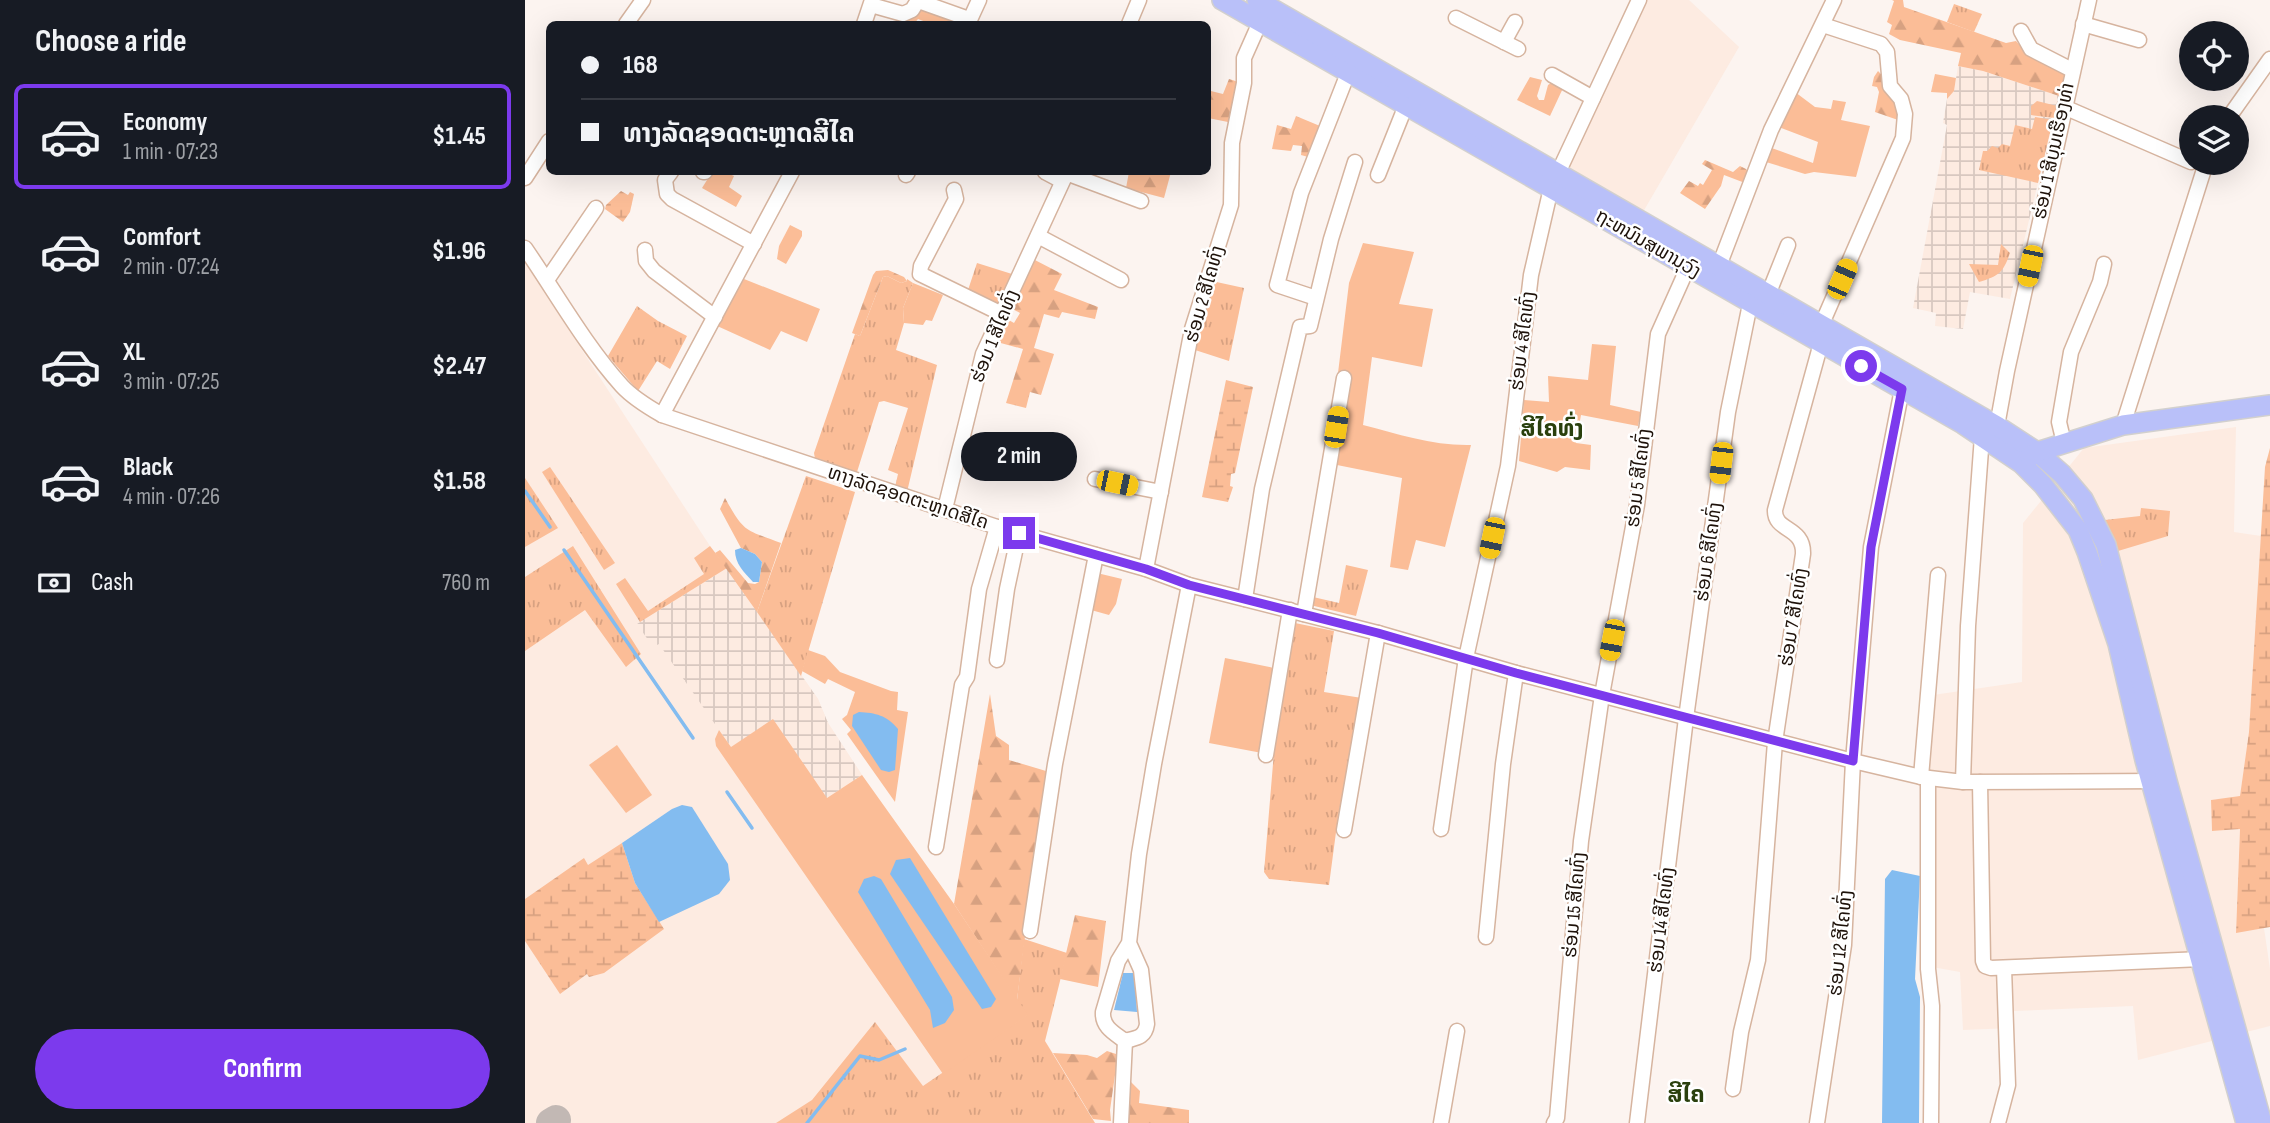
<!DOCTYPE html>
<meta charset="utf-8">
<style>
:root{--surface:#171b24;--page:#242831;--text:#f1f3f6;--muted:#9ea1a6;--line:#363941;--accent:#7c3aed}
body{margin:0;font-family:"Sofia Sans Condensed","Noto Sans Lao",sans-serif;background:var(--page);color:var(--text);height:100vh;display:flex;flex-direction:column;font-size:26px;white-space:nowrap}
*{box-sizing:border-box;margin:0}
p{font-size:23px;color:var(--muted)}
.icon{flex:none;width:38px;height:38px;fill:none;stroke:currentColor;stroke-width:2;stroke-linecap:round;stroke-linejoin:round}
.map{position:relative;flex:1;overflow:hidden}
.details{display:flex;flex-direction:column;background:var(--surface);width:525px}
.details>*{flex:none}
.guide{position:absolute;left:21px;top:21px;width:665px;height:154px;border-radius:10px;box-shadow:0 7px 28px #0002;display:grid;align-content:center;height:154px;padding:0 35px;background:var(--surface)}
.buttons{position:absolute;left:1654px;top:21px;display:grid;gap:14px}
.buttons a{display:grid;place-items:center;width:70px;height:70px;border-radius:50%;background:var(--surface);box-shadow:0 7px 28px #0002;font-size:35px}
.end{position:absolute;width:32px;height:32px;margin:-16px;border:9px solid #7c3aed;background:#fff;box-shadow:0 0 0 4px #fff}
.from{border-radius:50%}
.bubble{position:absolute;height:49px;border-radius:24px;background:var(--surface);box-shadow:0 7px 28px #0002;font-size:23px;font-weight:700;line-height:49px;text-align:center}
.car{position:absolute;width:21px;height:42px;margin:-21px -10px;border-radius:9px;box-shadow:0 0 5px 2px #0007;background:linear-gradient(#f5c518 24%,#345 0 40%,#f5c518 0 76%,#345 0 86%,#f5c518 0)}
.guide b{display:flex;align-items:center;gap:24px;height:66px;font-size:26px}
.guide b+b{border-top:2px solid var(--line)}
.guide i{width:18px;height:18px;background:var(--text)}
ul{padding:0;list-style:none}
li{display:flex;align-items:center;gap:21px;height:105px;margin:0 14px 10px;padding:0 21px;border:4px solid transparent;border-radius:10px}
li div{flex:1}
li b{display:block;font-size:26px}
li em{font-style:normal;font-weight:700}
li.current{border-color:var(--accent)}
li>.icon{width:63px;height:63px;stroke-width:1.5}
h2{padding:0 35px;font-size:32px;line-height:84px}
.pay{display:flex;align-items:center;gap:18px;height:77px;padding:0 35px;font-size:26px}
.pay p{margin-inline-start:auto}
.cta{display:flex;gap:14px;margin-top:auto;padding:14px 35px}
.cta a{flex:1;height:80px;border-radius:42px;background:var(--accent);color:#fff;font-size:28px;font-weight:700;line-height:80px;text-align:center}
main{display:flex;flex:1;min-height:0}
.map>svg:first-child{display:block}
.built{fill:#fdebe1}
.industrial{fill:url(#industrial-grid)}
.grass{fill:url(#grass-tufts)}
.forest{fill:url(#forest-firs)}
.wetland{fill:url(#wetland-marsh)}
.garden{fill:#fbbd97}
.water{fill:#83bcf0}
.lines{fill:none;stroke-linecap:round;stroke-linejoin:round}
.stream{stroke:#83bcf0;stroke-width:3.5}
.taxiway{stroke:#c2b8b4;stroke-width:30}
.minor-casing{stroke:#d6b49f;stroke-width:17}
.highway-casing{stroke:#d2d0ce;stroke-width:22}
.minor{stroke:#fff;stroke-width:14}
.highway{stroke:#b9c0f9;stroke-width:19}
.route{stroke:#7c3aed;stroke-width:9}
.labels{text-anchor:middle;dominant-baseline:central;stroke-width:5;stroke-linejoin:round;paint-order:stroke}
.street-label{font-size:19px;fill:#1e120a;stroke:#fff}
.quarter-label{font-size:23px;font-weight:bold;fill:#2a400d;stroke:#fff}
</style>
<main>
<section class="details">
<h2>Choose a ride</h2>
<ul>
<li class="current"><svg class="icon" aria-label="car" viewBox="0 0 24 24"><path d="M5 17H2v-5l4-1 3-4h7l3 4 3 1v5h-3M9 17h6M6 11h13"/><circle cx="7" cy="17" r="2"/><circle cx="17" cy="17" r="2"/></svg><div><b>Economy</b><p>1 min · 07:23</p></div><em>$1.45</em></li>
<li><svg class="icon" aria-label="car" viewBox="0 0 24 24"><path d="M5 17H2v-5l4-1 3-4h7l3 4 3 1v5h-3M9 17h6M6 11h13"/><circle cx="7" cy="17" r="2"/><circle cx="17" cy="17" r="2"/></svg><div><b>Comfort</b><p>2 min · 07:24</p></div><em>$1.96</em></li>
<li><svg class="icon" aria-label="car" viewBox="0 0 24 24"><path d="M5 17H2v-5l4-1 3-4h7l3 4 3 1v5h-3M9 17h6M6 11h13"/><circle cx="7" cy="17" r="2"/><circle cx="17" cy="17" r="2"/></svg><div><b>XL</b><p>3 min · 07:25</p></div><em>$2.47</em></li>
<li><svg class="icon" aria-label="car" viewBox="0 0 24 24"><path d="M5 17H2v-5l4-1 3-4h7l3 4 3 1v5h-3M9 17h6M6 11h13"/><circle cx="7" cy="17" r="2"/><circle cx="17" cy="17" r="2"/></svg><div><b>Black</b><p>4 min · 07:26</p></div><em>$1.58</em></li>
</ul>
<div class="pay"><svg class="icon" aria-label="cash" viewBox="0 0 24 24"><path d="M3 7h18v10H3z"/><circle cx="12" cy="12" r="2"/></svg>Cash<p>760 m</p></div>
<div class="cta"><a>Confirm</a></div>
</section>
<div class="map">
<svg width="1745" height="1123" viewBox="0 0 1745 1123">
<defs>
<pattern id="industrial-grid" width="8" height="8" patternUnits="userSpaceOnUse" patternTransform="scale(1.75)"><rect width="8" height="8" fill="#fdebe1"/><path d="M0 4h8M4 0v8" fill="none" stroke="#d8c8c0"/></pattern>
<pattern id="grass-tufts" width="24" height="20" patternUnits="userSpaceOnUse" patternTransform="scale(1.75)"><rect width="24" height="20" fill="#fbbd97"/><path d="M3 7l-1-3M5 7V3M7 7l1-3M15 17l-1-3M17 17v-4M19 17l1-3" fill="none" stroke="#d7a181"/></pattern>
<pattern id="forest-firs" width="22" height="20" patternUnits="userSpaceOnUse" patternTransform="scale(1.75)"><rect width="22" height="20" fill="#fbbd97"/><path d="M5 1l3.5 6h-7zM16 11l3.5 6h-7z" fill="#d7a181"/></pattern>
<pattern id="wetland-marsh" width="20" height="14" patternUnits="userSpaceOnUse" patternTransform="scale(1.75)"><rect width="20" height="14" fill="#fbbd97"/><path d="M1 5h8M5 5V1M11 12h8M15 12V8" fill="none" stroke="#d7a181"/></pattern>
</defs>
<rect width="100%" height="100%" fill="#fcf4f0"/>
<g class="built">
<polygon points="1120,0 1164,0 1214,47 1118,212 1041,169"/>
<polygon points="0,263 185,546 293,699 303,723 337,775 429,904 528,1053 570,1123 0,1123"/>
<polygon points="1711,427 1709,532 1736,536 1724,733 1715,797 1686,800 1687,831 1715,829 1711,932 1739,928 1745,969 1745,1026 1613,1060 1608,1006 1488,1011 1488,1028 1438,1030 1435,972 1407,967 1403,778 1408,695 1497,682 1498,523 1559,448"/>
</g>
<g class="industrial">
<polygon points="1433,66 1458,71 1534,96 1485,299 1445,292 1438,329 1410,326 1411,313 1388,308 1422,125 1418,123 1422,99 1429,91"/>
<polygon points="202,568 293,699 303,723 337,775 302,798 206,747 134,644 128,647 112,624"/>
</g>
<g class="grass">
<polygon points="1429,4 1457,14 1449,32 1422,22"/>
<polygon points="397,6 438,22 438,24 406,24 393,19 389,24 377,19"/>
<polygon points="1512,101 1532,106 1529,118 1506,115 1506,106"/>
<polygon points="1510,117 1528,120 1513,183 1454,170 1458,151 1462,151 1467,146 1473,148 1477,144 1485,146 1490,125 1507,129"/>
<path d="M 1476,244 L 1485,253 C 1478,273 1474,276 1454,282 L 1444,264 L 1473,265 Z"/>
<polygon points="452,263 487,274 473,308 442,293"/>
<polygon points="362,276 376,283 382,281 382,279 388,283 378,308 379,323 371,350 412,365 382,492 370,487 373,474 363,470 383,408 359,401 354,402 332,472 290,459 289,453 330,334 335,336 358,277"/>
<polygon points="687,281 719,288 704,361 667,349"/>
<polygon points="112,306 133,321 162,336 145,369 132,361 113,391 83,356"/>
<polygon points="25,467 90,563 79,570 17,472"/>
<polygon points="281,476 330,492 276,676 232,612"/>
<polygon points="0,478 33,528 0,547"/>
<polygon points="1616,508 1645,511 1643,536 1593,551 1580,520 1615,516"/>
<polygon points="48,546 116,654 101,667 60,610 0,651 0,577"/>
<polygon points="185,546 202,568 115,622 91,584 100,578 123,611 179,574 169,558"/>
<polygon points="821,565 843,570 831,616 785,605 788,597 814,603"/>
<polygon points="770,623 809,631 799,692 837,698 813,817 804,885 744,879 739,872 749,752"/>
<polygon points="499,939 542,953 520,1041 570,1123 251,1123 287,1100 350,1022 398,1086 502,1015 492,1000"/>
</g>
<g class="forest">
<polygon points="1367,0 1378,0 1379,7 1481,43 1491,41 1500,51 1540,74 1534,96 1458,71 1433,66 1436,53 1375,40 1364,34 1367,25 1362,22 1369,1"/>
<polygon points="1353,71 1358,76 1376,106 1373,120 1350,112 1354,92 1352,87 1347,86 1349,77"/>
<polygon points="704,79 717,83 708,123 683,118 682,90 698,94"/>
<polygon points="771,116 795,126 783,157 776,155 777,146 768,145 766,151 747,149 752,125 766,129"/>
<polygon points="1180,160 1208,172 1215,166 1221,169 1225,175 1220,183 1199,175 1196,186 1180,209 1155,193 1164,181 1173,186 1175,183 1178,185 1187,170 1177,164"/>
<polygon points="604,172 646,172 639,198 601,188"/>
<polygon points="506,258 537,274 529,290 573,307 570,319 537,312 534,318 519,314 509,348 529,354 516,395 505,392 501,408 481,403 498,349 472,342 473,335 482,319 489,323 495,313 484,307"/>
<polygon points="363,270 379,277 382,281 376,283 362,276 358,277 335,336 327,333 348,275 351,271"/>
<path d="M 200,498 C 220,534 220,529 256,543 L 232,612 L 190,553 L 195,550 L 223,583 L 230,584 L 234,582 L 237,562 L 230,554 L 216,548 L 195,509 Z"/>
<polygon points="465,694 471,736 484,745 484,760 521,771 492,1000 429,904"/>
<polygon points="550,915 581,921 573,987 535,979"/>
<polygon points="582,1051 591,1054 592,1061 585,1110 586,1121 568,1119 528,1053 562,1055 572,1058"/>
<polygon points="606,1082 615,1091 614,1103 664,1110 664,1123 602,1123"/>
</g>
<g class="wetland">
<polygon points="96,191 103,195 105,192 109,194 105,212 98,222 80,209 81,205"/>
<polygon points="701,380 728,387 710,473 706,474 705,486 708,487 703,502 677,497"/>
<polygon points="1745,448 1745,927 1711,933 1715,829 1687,831 1686,800 1715,796 1724,732 1740,467"/>
<polygon points="97,843 110,883 139,929 79,973 64,977 62,974 35,994 0,941 0,899 59,858 63,865"/>
</g>
<g class="garden">
<polygon points="1410,74 1431,78 1429,91 1422,99 1422,93 1406,92"/>
<polygon points="1005,77 1017,80 1012,96 1014,100 1019,100 1023,85 1029,81 1039,86 1025,116 992,100"/>
<polygon points="1270,92 1290,107 1306,109 1308,100 1321,102 1316,120 1345,126 1331,177 1289,172 1280,174 1241,162 1244,147 1288,163 1293,142 1251,126"/>
<polygon points="187,172 200,172 209,176 204,187 217,196 211,207 177,188"/>
<polygon points="265,225 277,231 277,236 261,264 252,259 254,246"/>
<path d="M 838,243 L 889,252 L 874,304 L 908,309 L 897,367 L 847,357 L 838,425 C 873,434 909,446 946,445 L 920,547 L 891,540 L 883,570 L 865,567 L 877,478 L 802,463 L 824,283 Z"/>
<polygon points="219,279 295,309 282,342 256,331 245,350 190,325"/>
<polygon points="388,283 418,295 407,321 401,320 398,325 379,323 378,308"/>
<polygon points="1067,344 1091,346 1085,405 1116,412 1113,426 1056,415 1051,443 1066,445 1065,470 1040,467 1032,472 994,461 999,400 1024,402 1023,376 1063,380"/>
<polygon points="572,573 597,579 591,604 584,615 566,610"/>
<polygon points="283,650 300,656 315,672 366,691 373,692 372,710 383,712 370,802 322,734 326,730 317,719 322,715 330,692 303,679 300,684 277,671"/>
<polygon points="700,658 754,669 737,753 684,743"/>
<polygon points="248,719 302,798 337,775 429,904 503,1015 418,1074 191,746 190,739 194,730 206,747"/>
<polygon points="92,745 127,795 101,813 64,765"/>
</g>
<g class="water">
<path d="M 216,548 L 230,554 L 237,562 L 234,582 L 228,582 C 219,572 210,564 210,550 Z"/>
<path d="M 334,712 C 351,713 361,715 373,729 L 370,770 L 364,772 L 356,770 L 327,726 L 328,715 Z"/>
<polygon points="157,805 167,807 203,864 205,880 194,894 134,922 110,883 97,843 147,809"/>
<polygon points="385,858 471,999 466,1007 457,1009 365,874 371,860"/>
<polygon points="1367,870 1395,876 1390,979 1395,997 1394,1123 1357,1123 1360,879"/>
<polygon points="349,876 356,879 427,997 429,1010 420,1023 408,1028 405,1010 333,892 339,879"/>
<polygon points="598,973 610,973 612,1012 589,1010"/>
</g>
<g class="lines">
<g class="stream">
<polyline points="0,491 25,527"/>
<polyline points="39,550 168,738"/>
<polyline points="202,792 227,828"/>
<polyline points="282,1123 335,1056 354,1060 380,1049"/>
</g>
<polyline class="taxiway" points="26,1123 31,1120"/>
<defs>
<g id="minor">
<polyline points="346,5 378,14 387,10 392,2 396,2 444,19"/>
<polyline points="931,18 993,49"/>
<polyline points="101,24 118,0"/>
<polyline points="339,24 347,0"/>
<polyline points="443,24 454,0"/>
<polyline points="604,24 614,0"/>
<polyline points="1558,24 1614,40"/>
<polyline points="1496,31 1506,49 1547,70"/>
<polyline points="979,42 990,22"/>
<polyline points="1027,75 1068,98"/>
<polyline points="1539,107 1666,162"/>
<polyline points="1704,117 1745,59"/>
<polyline points="146,172 140,180 142,194 147,199 229,244"/>
<polyline points="178,172 180,172"/>
<polyline points="520,172 537,181"/>
<polyline points="541,173 616,201"/>
<polyline points="381,175 383,172"/>
<polyline points="853,175 881,105"/>
<polyline points="0,178 24,141"/>
<polyline points="429,190 431,199 396,266 395,274 477,314"/>
<polyline points="513,236 596,280"/>
<path d="M 0,248 C 31,293 60,345 97,386 C 108,398 123,407 137,415 L 472,527 L 621,569 L 664,585 L 853,633 L 991,673 L 1328,761 L 1396,777 L 1438,782 L 1634,781"/>
<polyline points="120,250 121,261 129,271 190,317"/>
<polyline points="1194,266 1246,130 1309,0"/>
<polyline points="22,280 71,208"/>
<polyline points="1243,295 1263,245"/>
<polyline points="791,298 752,285 776,193 823,73"/>
<polyline points="1296,326 1378,138 1380,114 1376,99 1365,86 1362,52 1356,44 1298,25"/>
<polyline points="137,415 267,172"/>
<polyline points="1598,425 1681,163"/>
<polyline points="1472,426 1482,371 1564,0"/>
<polyline points="1539,443 1534,422 1546,352 1575,282 1579,264"/>
<polyline points="570,479 636,492"/>
<polyline points="420,509 458,354 542,172"/>
<polyline points="621,569 667,329 706,205 707,143 719,83 719,58 735,22"/>
<polyline points="720,599 737,489 775,327 785,326 806,239 830,162"/>
<polyline points="779,614 819,378"/>
<polyline points="472,660 482,589 494,533"/>
<polyline points="741,755 765,610"/>
<polyline points="1396,777 1413,575"/>
<polyline points="1403,778 1403,969 1407,1006 1406,1123"/>
<polyline points="1438,782 1443,626 1457,436"/>
<polyline points="1455,782 1458,961 1460,966 1466,968 1677,959"/>
<polyline points="916,829 941,658 983,466 1006,275 1026,188 1114,0"/>
<polyline points="819,830 853,633"/>
<polyline points="411,847 437,685 442,677 454,589 472,527"/>
<polyline points="505,931 530,764 571,555"/>
<polyline points="961,937 978,764 991,673"/>
<path d="M 604,943 L 616,970 L 622,1024 C 620,1038 611,1038 600,1041 C 589,1033 577,1027 578,1012 L 593,961 L 604,943 L 614,854 L 629,764 L 664,585"/>
<path d="M 1208,1089 L 1216,1032 L 1233,960 L 1250,742 L 1278,554 C 1279,526 1249,532 1250,510 L 1296,343"/>
<polyline points="596,1123 600,1041"/>
<polyline points="916,1123 932,1031"/>
<polyline points="1029,1123 1032,1118 1056,841 1077,695 1112,505 1133,334 1163,267"/>
<polyline points="1112,1123 1161,718 1203,412 1225,304"/>
<polyline points="1292,1123 1319,945 1328,761 1346,547 1377,389"/>
<polyline points="1473,1123 1483,1085 1479,968"/>
</g>
<g id="highway">
<polyline points="697,0 1438,424 1496,463 1518,485 1553,530 1562,552 1593,644 1620,760 1721,1123"/>
<polyline points="732,0 1472,426 1512,452 1537,474 1558,499 1581,545 1642,781 1737,1123"/>
<polyline points="1505,457 1512,452 1598,425 1745,405"/>
</g>
</defs>
<use href="#minor" class="minor-casing"/>
<use href="#highway" class="highway-casing"/>
<use href="#minor" class="minor"/>
<use href="#highway" class="highway"/>
</g>
<g class="lines">
<polyline class="route" points="494,533 621,569 664,585 853,633 991,673 1328,761 1346,547 1377,389 1336,366"/>
</g>
<g class="labels">
<g class="street-label">
<text transform="translate(1529 151) rotate(-78)">ຮ່ອມ 1 ສີບຸນເຮືອງທ່າ</text>
<text transform="translate(1123 244) rotate(30)">ຖະຫນົນສຸພານຸວົງ</text>
<text transform="translate(680 294) rotate(-74)">ຮ່ອມ 2 ສີໄຄທົ່ງ</text>
<text transform="translate(470 336) rotate(-68)">ຮ່ອມ 1 ສີໄຄທົ່ງ</text>
<text transform="translate(998 341) rotate(-83)">ຮ່ອມ 4 ສີໄຄທົ່ງ</text>
<text transform="translate(1114 478) rotate(-83)">ຮ່ອມ 5 ສີໄຄທົ່ງ</text>
<text transform="translate(383 498) rotate(18)">ທາງລັດຊອດຕະຫຼາດສີໄຄ</text>
<text transform="translate(1184 552) rotate(-82)">ຮ່ອມ 6 ສີໄຄທົ່ງ</text>
<text transform="translate(1269 617) rotate(-81)">ຮ່ອມ 7 ສີໄຄທົ່ງ</text>
<text transform="translate(1050 905) rotate(-85)">ຮ່ອມ 15 ສີໄຄທົ່ງ</text>
<text transform="translate(1137 920) rotate(-83)">ຮ່ອມ 14 ສີໄຄທົ່ງ</text>
<text transform="translate(1316 943) rotate(-84)">ຮ່ອມ 12 ສີໄຄທົ່ງ</text>
</g>
<g class="quarter-label">
<text x="1027" y="429">ສີໄຄທົ່ງ</text>
<text x="1161" y="1095">ສີໄຄ</text>
</g>
</g>
</svg>
<div class="buttons">
<a><svg class="icon" aria-label="locate" viewBox="0 0 24 24"><circle cx="12" cy="12" r="6"/><path d="M12 2v4M12 18v4M2 12h4M18 12h4"/></svg></a>
<a><svg class="icon" aria-label="layers" viewBox="0 0 24 24"><path d="M12 4l9 5-9 5-9-5zM3 14l9 5 9-5"/></svg></a>
</div>
<i class="end from" style="left:1336px;top:366px"></i>
<i class="end" style="left:494px;top:533px"></i>
<div class="bubble" style="left:436px;top:432px;width:116px">2 min</div>
<i class="car" style="left:1505px;top:266px;rotate:192deg"></i>
<i class="car" style="left:1317px;top:279px;rotate:24deg"></i>
<i class="car" style="left:811px;top:427px;rotate:9deg"></i>
<i class="car" style="left:1196px;top:463px;rotate:187deg"></i>
<i class="car" style="left:592px;top:483px;rotate:102deg"></i>
<i class="car" style="left:967px;top:538px;rotate:192deg"></i>
<i class="car" style="left:1087px;top:640px;rotate:191deg"></i>
<div class="guide">
<b><i class="from"></i>168</b>
<b><i></i>ທາງລັດຊອດຕະຫຼາດສີໄຄ</b>
</div>
</div>
</main>
